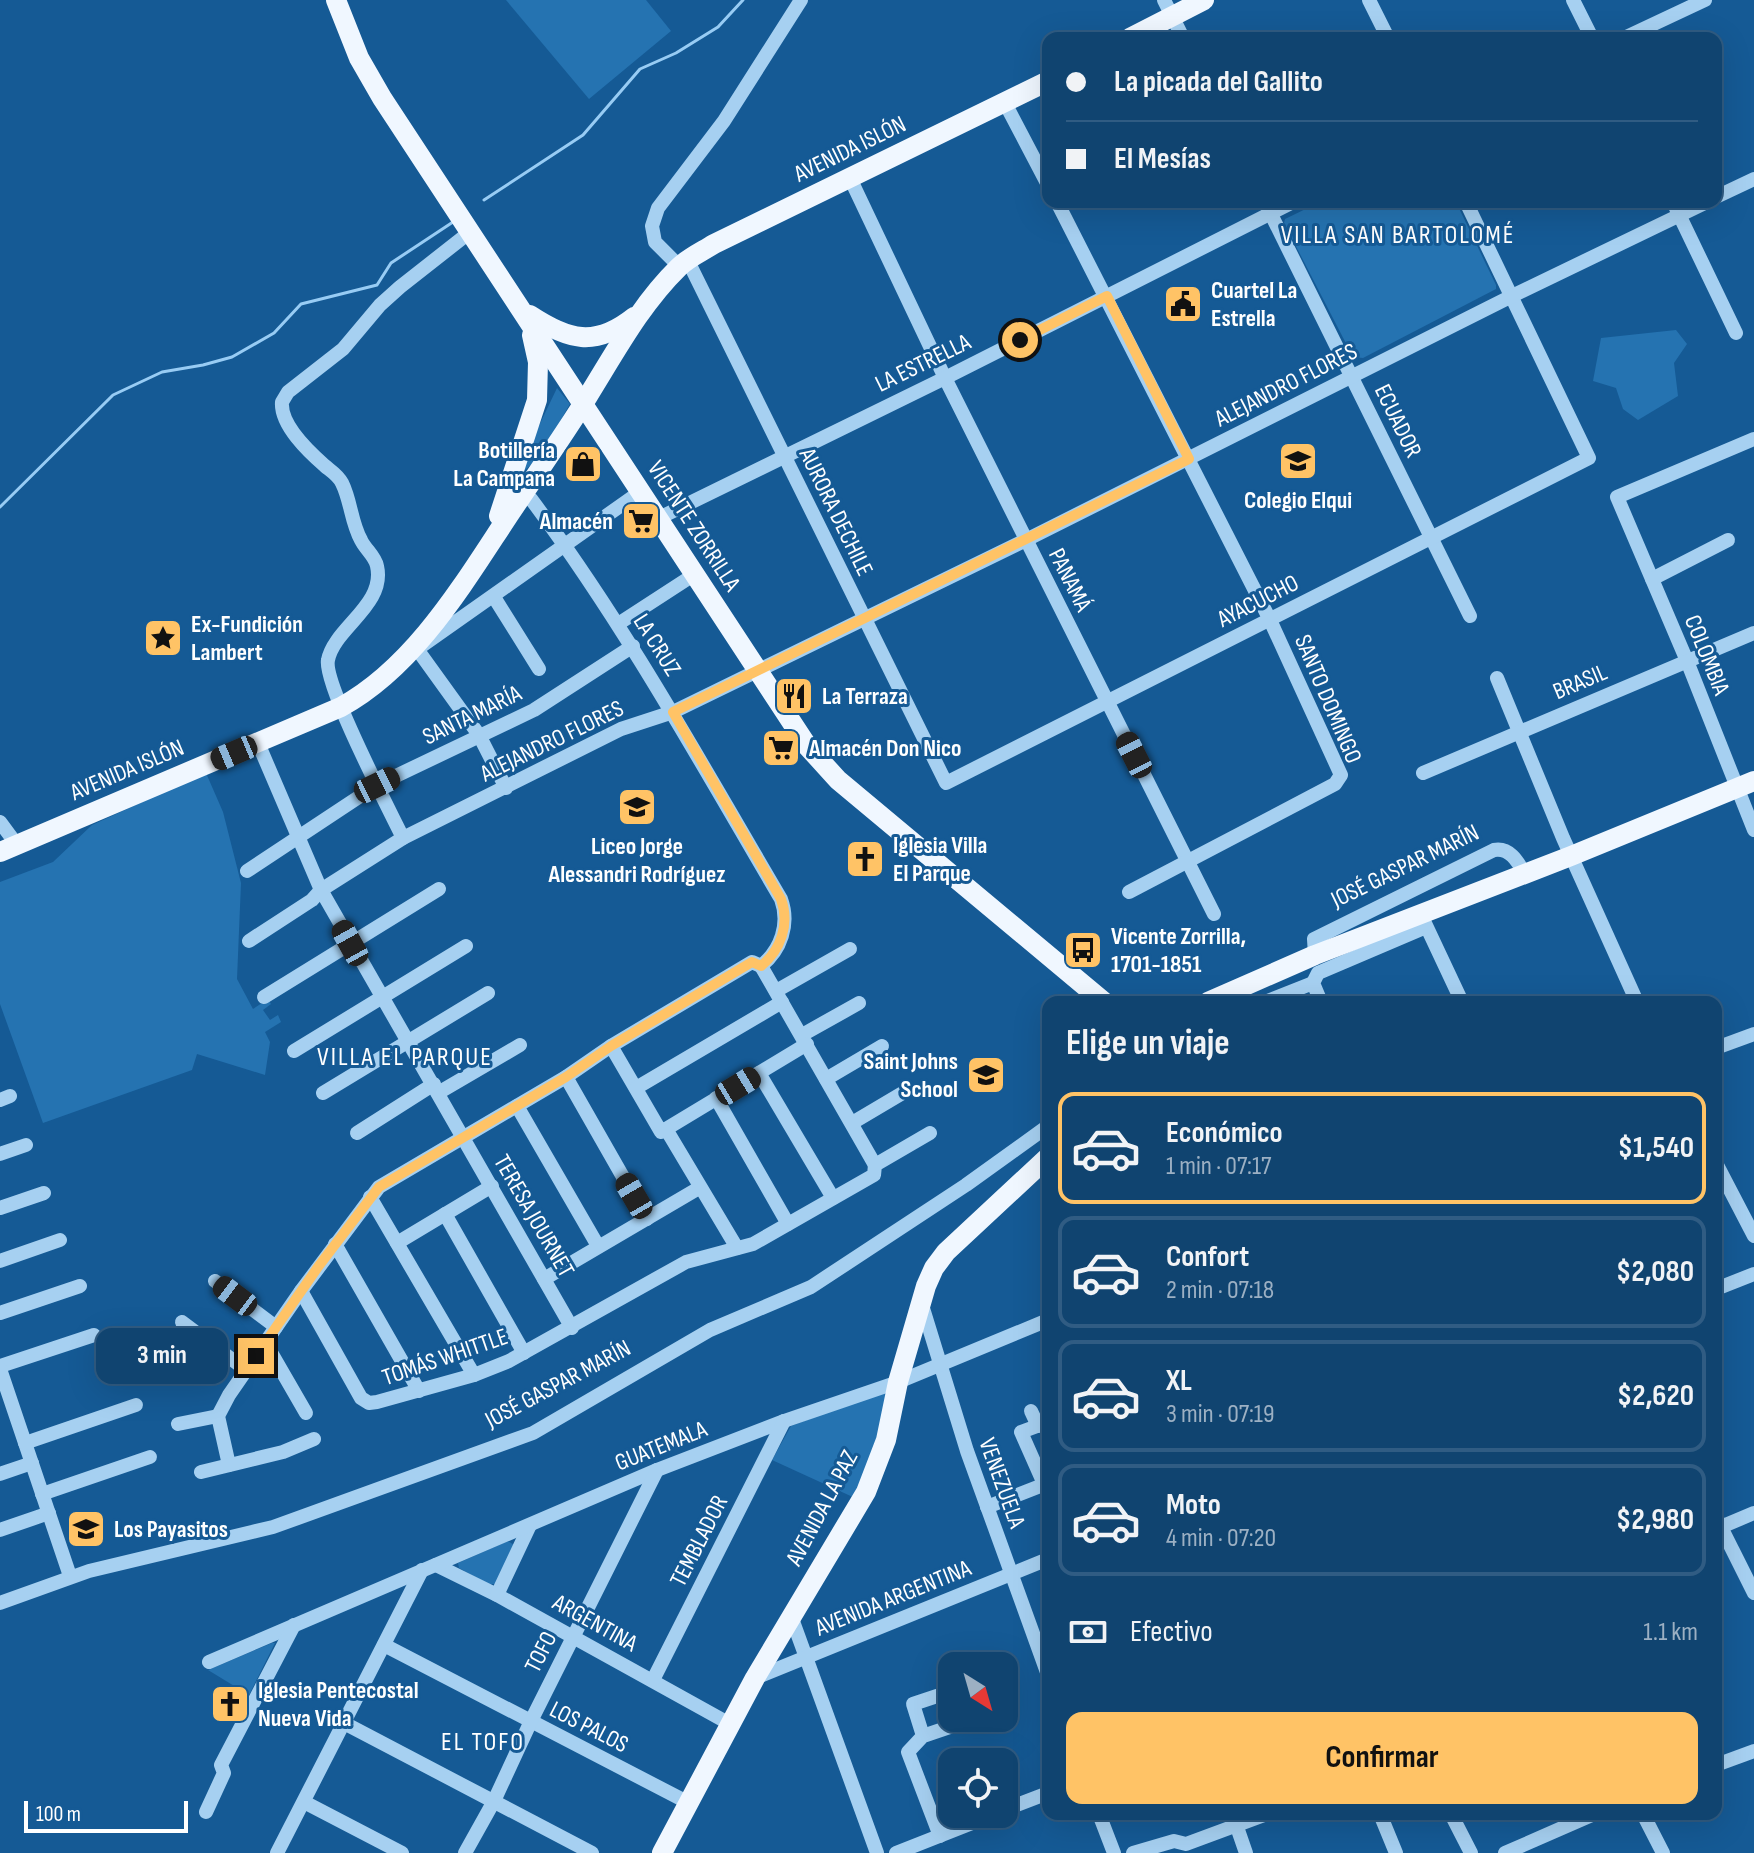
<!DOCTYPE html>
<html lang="es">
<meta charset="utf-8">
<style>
:root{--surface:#104470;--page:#1e4e78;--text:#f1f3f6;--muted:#9cb0c3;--line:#305c83;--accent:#ffc366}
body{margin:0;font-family:"Sofia Sans Condensed",sans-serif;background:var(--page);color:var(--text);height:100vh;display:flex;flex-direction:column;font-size:30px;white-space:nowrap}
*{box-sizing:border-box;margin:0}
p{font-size:26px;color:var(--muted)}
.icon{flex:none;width:44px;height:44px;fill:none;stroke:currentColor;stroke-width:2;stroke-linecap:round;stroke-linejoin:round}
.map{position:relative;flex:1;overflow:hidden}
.drawer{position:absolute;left:1042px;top:996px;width:680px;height:824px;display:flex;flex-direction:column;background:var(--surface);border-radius:16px;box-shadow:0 8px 32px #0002,0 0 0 2px var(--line)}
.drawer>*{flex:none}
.top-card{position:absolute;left:1042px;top:32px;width:680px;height:176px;border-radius:16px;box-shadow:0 8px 32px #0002,0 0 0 2px var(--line);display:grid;align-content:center;height:176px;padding:0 24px;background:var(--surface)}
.needle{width:52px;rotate:143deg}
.tools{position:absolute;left:938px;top:1652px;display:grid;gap:16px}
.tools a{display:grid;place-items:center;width:80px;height:80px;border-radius:16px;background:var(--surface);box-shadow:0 8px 32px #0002,0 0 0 2px var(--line);font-size:40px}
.scale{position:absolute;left:24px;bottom:20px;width:164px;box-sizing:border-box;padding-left:8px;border:4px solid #fff;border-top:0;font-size:22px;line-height:28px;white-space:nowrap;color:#fff;-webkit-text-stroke:6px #155a95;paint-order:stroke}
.end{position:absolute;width:36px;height:36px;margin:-18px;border:10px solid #ffc366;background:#111;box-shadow:0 0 0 4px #111}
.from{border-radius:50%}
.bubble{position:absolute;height:56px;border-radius:16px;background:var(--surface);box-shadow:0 8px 32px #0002,0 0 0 2px var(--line);font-size:26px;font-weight:700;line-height:56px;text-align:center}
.car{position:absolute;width:24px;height:48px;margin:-24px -12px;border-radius:10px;box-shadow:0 0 6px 2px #0007;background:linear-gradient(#222 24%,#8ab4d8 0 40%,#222 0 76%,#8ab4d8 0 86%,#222 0)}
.top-card b{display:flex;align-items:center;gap:28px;height:76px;font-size:30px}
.top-card b+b{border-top:2px solid var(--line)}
.top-card i{width:20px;height:20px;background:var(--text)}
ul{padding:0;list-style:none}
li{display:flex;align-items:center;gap:24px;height:112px;margin:0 16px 12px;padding:0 8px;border:4px solid var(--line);border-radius:16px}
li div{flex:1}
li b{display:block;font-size:30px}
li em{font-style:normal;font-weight:700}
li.selected{border-color:var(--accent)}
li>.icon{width:72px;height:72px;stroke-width:1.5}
h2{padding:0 24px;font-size:36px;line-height:96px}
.pay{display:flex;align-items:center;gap:20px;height:88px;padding:0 24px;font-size:30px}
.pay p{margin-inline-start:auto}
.primary-button{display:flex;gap:16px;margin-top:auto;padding:16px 24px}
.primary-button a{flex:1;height:92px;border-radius:16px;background:var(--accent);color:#111;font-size:32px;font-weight:700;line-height:92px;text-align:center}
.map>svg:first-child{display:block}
.green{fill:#2573b1}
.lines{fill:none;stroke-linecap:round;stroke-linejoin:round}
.stream{stroke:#98ccf4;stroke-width:3}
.minor{stroke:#a6d0f1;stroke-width:14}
.major{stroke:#f0f7ff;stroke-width:20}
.route{stroke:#ffc366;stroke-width:10}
.labels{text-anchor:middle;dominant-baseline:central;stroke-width:6;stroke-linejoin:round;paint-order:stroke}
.street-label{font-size:24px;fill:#fff;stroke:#155a95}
.poi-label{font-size:24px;font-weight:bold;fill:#fff;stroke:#155a95;text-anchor:start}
.neighbourhood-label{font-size:26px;letter-spacing:2px;fill:#fff;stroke:#155a95}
</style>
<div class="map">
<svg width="1754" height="1853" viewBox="0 0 1754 1853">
<rect width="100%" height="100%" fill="#155a95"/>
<g class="green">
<polygon points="506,0 646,0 671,31 589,99"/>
<polygon points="1320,202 1456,202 1496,285 1496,289 1363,358 1353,357 1284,223 1285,219"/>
<polygon points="1676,330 1687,344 1674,363 1678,396 1638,420 1623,409 1616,388 1593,381 1601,338"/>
<path d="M 557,388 L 570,404 C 557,425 543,461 520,473 L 525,455 Z"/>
<polygon points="206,773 223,812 241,883 237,979 253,1009 268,999 271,1004 263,1010 270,1020 278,1015 281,1022 265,1032 270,1042 265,1075 197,1054 192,1070 43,1123 0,1004 0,882 53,862 92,825"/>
<polygon points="892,1388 875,1460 855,1498 772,1460 791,1426"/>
<polygon points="508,1541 514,1545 496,1584 488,1584 459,1568 458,1563"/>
<polygon points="272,1643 275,1643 249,1695 208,1670"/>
</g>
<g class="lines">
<g class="stream">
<polyline points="484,200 583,135 640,69 676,53 718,27 743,0"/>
<polyline points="0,507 113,395 162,372 203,365 232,357 274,333 301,304 377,285 391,263 453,222"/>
</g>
<g class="minor">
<polyline points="1164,0 1183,38"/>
<polyline points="1369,0 1388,38"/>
<polyline points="1573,0 1592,38"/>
<polyline points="1624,38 1705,0"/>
<polyline points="1005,103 1048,185"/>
<polyline points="850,178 945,378 1214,914"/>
<polyline points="1716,197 1754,179"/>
<polyline points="1057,202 1270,620 1341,775 1335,784 1129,892"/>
<polyline points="1265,202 1470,616"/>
<polyline points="1673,202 1736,333"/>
<polyline points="688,261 946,783 1589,458 1466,202"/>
<polyline points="679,266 655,242 652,226 658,208 724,121 801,0"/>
<polyline points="1754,439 1617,497 1687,661 1754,830"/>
<path d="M 520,498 L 531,499 C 625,625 701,763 781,899 C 790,924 781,950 761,966"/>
<polyline points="657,519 945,378 1293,202"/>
<polyline points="1652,579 1728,540"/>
<polyline points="494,597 539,669"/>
<polyline points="618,624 695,574"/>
<polyline points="423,645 640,492"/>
<polyline points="417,649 479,735 506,788"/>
<polyline points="1497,678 1563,838 1637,1002"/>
<polyline points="258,743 321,890 572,1328"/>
<polyline points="1423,773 1754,633"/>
<polyline points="0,822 17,845"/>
<path d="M 403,838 C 389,809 323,683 328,660 C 334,628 386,605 377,566 C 375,556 365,549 361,540 C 351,522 351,501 342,483 C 338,475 331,471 325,466 C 309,452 280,425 282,402 L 288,392 L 343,349 L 380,305 L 400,287 L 470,232"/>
<polyline points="247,871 377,785 534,710 633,646"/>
<polyline points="1423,919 1462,1002"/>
<polyline points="249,941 312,900 321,890 403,838 621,729 673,712 1026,540 1512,296 1707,202"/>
<path d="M 1315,955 L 1314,939 L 1494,850 C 1510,847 1518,862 1525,874"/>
<polyline points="761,966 875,1165"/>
<polyline points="776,991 850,949"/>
<polyline points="264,997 439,889"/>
<polyline points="1265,1002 1313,983"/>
<polyline points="1321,1002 1313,983 1318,973 1426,927"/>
<polyline points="802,1035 859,1003"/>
<polyline points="611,1046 661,1132 807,1044"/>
<polyline points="1716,1048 1754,1034"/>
<polyline points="294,1051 466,946"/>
<polyline points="759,1073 833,1198"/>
<polyline points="566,1077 647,1219"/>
<polyline points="826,1079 882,1046"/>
<polyline points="636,1088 782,1002"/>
<polyline points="323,1093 488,993"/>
<polyline points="438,1093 520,1045"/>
<polyline points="716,1098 788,1224"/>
<polyline points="0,1100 10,1096"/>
<polyline points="517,1106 598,1246"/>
<polyline points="852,1123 906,1091"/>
<polyline points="666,1129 737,1248"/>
<polyline points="357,1133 434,1084"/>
<polyline points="0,1154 26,1145"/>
<polyline points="1716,1163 1754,1236"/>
<polyline points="370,1197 474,1375"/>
<polyline points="0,1208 44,1193"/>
<polyline points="445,1214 524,1353"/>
<polyline points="397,1243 492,1186"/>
<polyline points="335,1244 419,1391"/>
<polyline points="0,1261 60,1240"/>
<polyline points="544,1279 699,1188"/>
<polyline points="215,1281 276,1327"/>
<polyline points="1716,1289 1754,1274"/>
<polyline points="301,1291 361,1398 369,1403 377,1402 474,1375 509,1361 686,1262 753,1244 874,1175 875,1165 930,1133"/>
<polyline points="922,1305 967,1451 1048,1675"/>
<polyline points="0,1313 80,1286"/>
<polyline points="182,1322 246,1370"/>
<polyline points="265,1342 306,1413"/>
<polyline points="0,1366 94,1335"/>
<polyline points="0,1369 70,1576"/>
<polyline points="1031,1411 1038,1426"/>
<polyline points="178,1424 218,1416"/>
<polyline points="25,1443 136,1405"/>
<polyline points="229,1465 218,1416 229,1395 301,1291 379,1187 566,1077 611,1046 752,962 761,966"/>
<polyline points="201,1472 283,1452 314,1439"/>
<polyline points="0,1474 32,1463"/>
<polyline points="1044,1484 1021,1432 1048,1422"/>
<polyline points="42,1494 150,1457"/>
<polyline points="987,1507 1048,1483"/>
<polyline points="1716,1517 1754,1593"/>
<polyline points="1716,1529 1754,1513"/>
<polyline points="0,1530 49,1513"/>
<polyline points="436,1565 497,1595 730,1724"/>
<polyline points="497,1595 530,1525"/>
<polyline points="0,1603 89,1571 273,1527 533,1433 710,1330 811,1287 966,1185 1048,1126"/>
<polyline points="791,1616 877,1853"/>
<polyline points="384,1645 689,1803"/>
<polyline points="209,1662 657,1470 784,1421 898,1382 1048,1320"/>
<polyline points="755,1678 1048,1559"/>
<polyline points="653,1680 784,1421"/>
<polyline points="344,1723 592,1853"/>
<polyline points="923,1736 913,1704 952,1691"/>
<polyline points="1716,1765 1754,1751"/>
<polyline points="304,1802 402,1853"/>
<polyline points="1004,1810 1048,1793"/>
<polyline points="206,1812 224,1773 221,1765 294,1625"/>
<polyline points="1099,1814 1114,1853"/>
<polyline points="1380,1814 1396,1853"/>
<polyline points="1451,1814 1471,1853"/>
<polyline points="1643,1814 1663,1853"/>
<polyline points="1237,1827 1246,1853"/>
<polyline points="940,1836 908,1752 923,1736 976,1718"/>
<polyline points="277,1853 422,1570"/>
<polyline points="465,1853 494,1801 531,1721 657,1470"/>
<polyline points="896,1853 995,1814"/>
<polyline points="1133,1853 1174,1841 1186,1844 1267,1814"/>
<polyline points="1505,1853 1594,1814"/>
</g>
<g class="major">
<polyline points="336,0 359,58 382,98 808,747 838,780 1104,1002"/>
<polyline points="1130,38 1204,0"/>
<path d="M 530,315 C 568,340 595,348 634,317"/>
<polyline points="499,516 537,400 538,362 532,335"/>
<path d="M 0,852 L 341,707 C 416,666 465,581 511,512 C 537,473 564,435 588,396 C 616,351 641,304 679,267 C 688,258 703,251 714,244 L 1048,81"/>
<polyline points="1208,1002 1315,955 1571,856 1754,781"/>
<polyline points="662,1853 755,1678 866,1492 886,1440 898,1382 926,1286 934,1268 946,1252 1048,1157"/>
</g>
</g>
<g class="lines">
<path class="route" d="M 256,1356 L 318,1267 L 379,1187 L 566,1077 L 611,1046 L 752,962 L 761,966 C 781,950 790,924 781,899 L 673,712 L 1189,459 L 1107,296 L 1020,340"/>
</g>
<defs>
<symbol id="civic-square" viewBox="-11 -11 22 22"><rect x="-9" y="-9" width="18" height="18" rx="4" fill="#ffc366" stroke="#155a95"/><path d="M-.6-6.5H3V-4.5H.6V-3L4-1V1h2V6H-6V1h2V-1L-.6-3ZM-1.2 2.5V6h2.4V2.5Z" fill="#111"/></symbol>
<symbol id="school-square" viewBox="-11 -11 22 22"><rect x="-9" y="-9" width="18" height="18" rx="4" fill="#ffc366" stroke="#155a95"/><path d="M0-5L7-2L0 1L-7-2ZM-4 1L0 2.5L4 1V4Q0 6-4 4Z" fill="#111"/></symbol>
<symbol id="shop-square" viewBox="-11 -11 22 22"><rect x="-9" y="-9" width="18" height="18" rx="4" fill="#ffc366" stroke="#155a95"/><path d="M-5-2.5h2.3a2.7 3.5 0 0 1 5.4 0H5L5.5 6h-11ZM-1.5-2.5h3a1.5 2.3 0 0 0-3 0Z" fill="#111"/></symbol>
<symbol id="supermarket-square" viewBox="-11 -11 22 22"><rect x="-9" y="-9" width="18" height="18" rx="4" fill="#ffc366" stroke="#155a95"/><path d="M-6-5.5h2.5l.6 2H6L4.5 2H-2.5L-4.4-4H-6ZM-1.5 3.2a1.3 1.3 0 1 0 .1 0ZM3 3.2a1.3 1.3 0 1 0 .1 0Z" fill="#111"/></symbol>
<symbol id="sight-square" viewBox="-11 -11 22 22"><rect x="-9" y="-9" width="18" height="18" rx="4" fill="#ffc366" stroke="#155a95"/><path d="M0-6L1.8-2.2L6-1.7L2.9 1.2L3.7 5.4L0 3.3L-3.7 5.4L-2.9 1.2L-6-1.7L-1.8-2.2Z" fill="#111"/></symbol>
<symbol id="restaurant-square" viewBox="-11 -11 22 22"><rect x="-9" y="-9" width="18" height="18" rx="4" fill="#ffc366" stroke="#155a95"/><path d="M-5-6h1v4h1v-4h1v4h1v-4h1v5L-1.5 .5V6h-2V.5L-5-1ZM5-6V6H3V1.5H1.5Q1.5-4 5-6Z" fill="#111"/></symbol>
<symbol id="church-square" viewBox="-11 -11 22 22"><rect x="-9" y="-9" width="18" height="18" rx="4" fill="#ffc366" stroke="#155a95"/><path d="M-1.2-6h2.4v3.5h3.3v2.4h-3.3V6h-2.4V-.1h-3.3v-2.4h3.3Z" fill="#111"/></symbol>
<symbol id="bus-square" viewBox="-11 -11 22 22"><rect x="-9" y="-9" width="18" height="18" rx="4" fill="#ffc366" stroke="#155a95"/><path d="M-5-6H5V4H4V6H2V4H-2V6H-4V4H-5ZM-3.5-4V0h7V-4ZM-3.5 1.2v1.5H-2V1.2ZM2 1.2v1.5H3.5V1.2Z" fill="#111"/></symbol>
</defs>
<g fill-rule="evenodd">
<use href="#civic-square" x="1161" y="282" width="44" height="44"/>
<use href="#school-square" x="1276" y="439" width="44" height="44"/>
<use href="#shop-square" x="561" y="442" width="44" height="44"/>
<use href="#supermarket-square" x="619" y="499" width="44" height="44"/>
<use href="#sight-square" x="141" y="616" width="44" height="44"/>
<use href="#restaurant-square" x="772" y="674" width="44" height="44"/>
<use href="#supermarket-square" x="759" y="726" width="44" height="44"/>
<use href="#school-square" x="615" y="785" width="44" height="44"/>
<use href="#church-square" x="843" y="837" width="44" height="44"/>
<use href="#bus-square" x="1061" y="928" width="44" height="44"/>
<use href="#school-square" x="964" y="1053" width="44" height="44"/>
<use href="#school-square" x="64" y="1507" width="44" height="44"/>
<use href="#church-square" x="208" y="1682" width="44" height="44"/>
</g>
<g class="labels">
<g class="street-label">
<text transform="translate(850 149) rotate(-26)">AVENIDA ISLÓN</text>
<text transform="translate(923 363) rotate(-26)">LA ESTRELLA</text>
<text transform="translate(1286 385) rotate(-27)">ALEJANDRO FLORES</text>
<text transform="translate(1398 421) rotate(64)">ECUADOR</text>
<text transform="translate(836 512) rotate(64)">AURORA DECHILE</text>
<text transform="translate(694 526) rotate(57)">VICENTE ZORRILLA</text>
<text transform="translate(1070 580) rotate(63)">PANAMÁ</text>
<text transform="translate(1258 601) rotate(-27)">AYACUCHO</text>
<text transform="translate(657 645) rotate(58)">LA CRUZ</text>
<text transform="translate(1707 655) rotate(68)">COLOMBIA</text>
<text transform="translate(1580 682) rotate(-23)">BRASIL</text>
<text transform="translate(1328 699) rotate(67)">SANTO DOMINGO</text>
<text transform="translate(472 715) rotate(-26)">SANTA MARÍA</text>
<text transform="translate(552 741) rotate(-26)">ALEJANDRO FLORES</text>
<text transform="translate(127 770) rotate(-23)">AVENIDA ISLÓN</text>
<text transform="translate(1405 866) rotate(-26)">JOSÉ GASPAR MARÍN</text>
<text transform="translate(534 1216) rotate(60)">TERESA JOURNET</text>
<text transform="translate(445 1357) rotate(-19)">TOMÁS WHITTLE</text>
<text transform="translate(558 1384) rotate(-28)">JOSÉ GASPAR MARÍN</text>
<text transform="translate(661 1446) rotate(-22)">GUATEMALA</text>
<text transform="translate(1002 1483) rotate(70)">VENEZUELA</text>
<text transform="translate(822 1508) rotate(-62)">AVENIDA LA PAZ</text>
<text transform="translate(699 1541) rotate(-63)">TEMBLADOR</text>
<text transform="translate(893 1598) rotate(-22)">AVENIDA ARGENTINA</text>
<text transform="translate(595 1623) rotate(29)">ARGENTINA</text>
<text transform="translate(541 1652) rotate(-63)">TOFO</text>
<text transform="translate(589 1727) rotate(27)">LOS PALOS</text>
</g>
<g class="poi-label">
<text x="1211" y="290">Cuartel La<tspan x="1211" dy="28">Estrella</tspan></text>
<text x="555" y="450" text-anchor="end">Botillería<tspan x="555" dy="28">La Campana</tspan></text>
<text x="1298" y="500" text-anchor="middle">Colegio Elqui</text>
<text x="613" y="521" text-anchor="end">Almacén</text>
<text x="191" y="624">Ex-Fundición<tspan x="191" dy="28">Lambert</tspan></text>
<text x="822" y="696">La Terraza</text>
<text x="809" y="748">Almacén Don Nico</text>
<text x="893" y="845">Iglesia Villa<tspan x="893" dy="28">El Parque</tspan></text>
<text x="637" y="846" text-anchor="middle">Liceo Jorge<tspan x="637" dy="28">Alessandri Rodríguez</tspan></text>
<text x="1111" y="936">Vicente Zorrilla,<tspan x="1111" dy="28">1701-1851</tspan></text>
<text x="958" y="1061" text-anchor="end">Saint Johns<tspan x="958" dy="28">School</tspan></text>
<text x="114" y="1529">Los Payasitos</text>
<text x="258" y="1690">Iglesia Pentecostal<tspan x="258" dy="28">Nueva Vida</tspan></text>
</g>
<g class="neighbourhood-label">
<text x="1398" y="235">VILLA SAN BARTOLOMÉ</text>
<text x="405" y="1057">VILLA EL PARQUE</text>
<text x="483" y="1742">EL TOFO</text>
</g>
</g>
</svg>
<div class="tools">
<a><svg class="needle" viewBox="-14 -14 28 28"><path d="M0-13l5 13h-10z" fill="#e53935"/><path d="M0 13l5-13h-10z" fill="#9cb0c3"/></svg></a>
<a><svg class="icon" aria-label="locate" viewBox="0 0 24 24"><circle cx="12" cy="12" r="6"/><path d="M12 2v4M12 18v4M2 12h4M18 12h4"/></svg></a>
</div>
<div class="scale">100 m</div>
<i class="end from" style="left:1020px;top:340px"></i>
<i class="end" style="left:256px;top:1356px"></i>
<div class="bubble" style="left:96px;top:1328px;width:132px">3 min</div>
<i class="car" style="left:234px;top:753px;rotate:247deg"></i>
<i class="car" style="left:1134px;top:755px;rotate:333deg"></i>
<i class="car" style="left:377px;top:785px;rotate:64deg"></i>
<i class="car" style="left:350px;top:943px;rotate:331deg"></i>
<i class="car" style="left:738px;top:1086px;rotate:59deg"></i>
<i class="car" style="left:634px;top:1196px;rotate:330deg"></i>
<i class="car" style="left:235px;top:1296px;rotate:307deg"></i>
<div class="top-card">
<b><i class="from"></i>La picada del Gallito</b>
<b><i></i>El Mesías</b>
</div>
<section class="drawer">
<h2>Elige un viaje</h2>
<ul>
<li class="selected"><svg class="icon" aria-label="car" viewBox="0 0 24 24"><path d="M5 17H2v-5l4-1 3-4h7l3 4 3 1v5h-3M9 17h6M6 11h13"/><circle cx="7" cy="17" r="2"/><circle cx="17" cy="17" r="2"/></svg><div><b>Económico</b><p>1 min · 07:17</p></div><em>$1,540</em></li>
<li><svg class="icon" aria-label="car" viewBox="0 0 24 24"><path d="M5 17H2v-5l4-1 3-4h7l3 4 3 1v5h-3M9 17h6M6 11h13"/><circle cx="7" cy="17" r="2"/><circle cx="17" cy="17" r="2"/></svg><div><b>Confort</b><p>2 min · 07:18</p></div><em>$2,080</em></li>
<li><svg class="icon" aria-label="car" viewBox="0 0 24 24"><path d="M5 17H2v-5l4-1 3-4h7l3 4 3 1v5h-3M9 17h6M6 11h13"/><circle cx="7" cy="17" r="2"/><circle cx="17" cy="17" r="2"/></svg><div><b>XL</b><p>3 min · 07:19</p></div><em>$2,620</em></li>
<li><svg class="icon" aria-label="car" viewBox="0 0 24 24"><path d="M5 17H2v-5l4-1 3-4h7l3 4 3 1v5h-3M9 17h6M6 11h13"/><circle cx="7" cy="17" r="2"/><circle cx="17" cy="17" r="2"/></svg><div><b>Moto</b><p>4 min · 07:20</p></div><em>$2,980</em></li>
</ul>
<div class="pay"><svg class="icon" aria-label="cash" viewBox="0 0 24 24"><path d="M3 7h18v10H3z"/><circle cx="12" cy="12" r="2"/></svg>Efectivo<p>1.1 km</p></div>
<div class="primary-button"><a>Confirmar</a></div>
</section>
</div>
